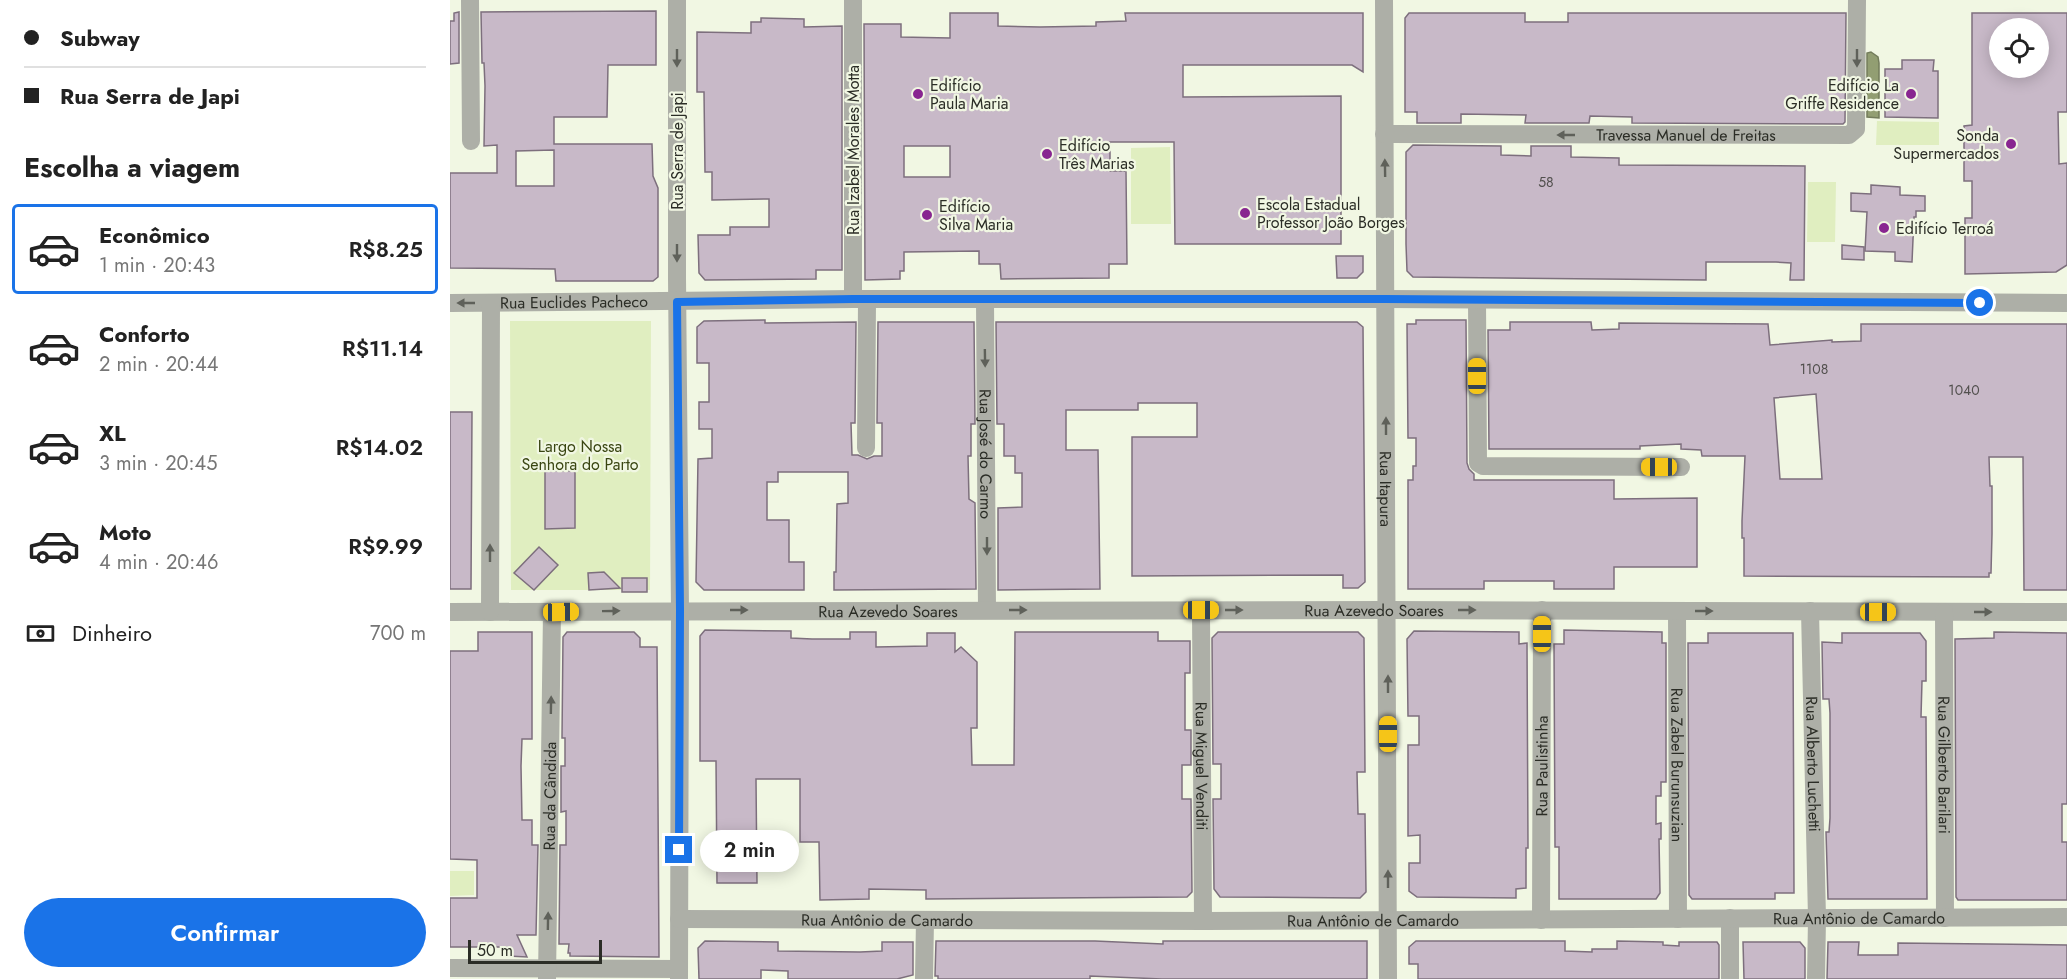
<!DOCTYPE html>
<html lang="pt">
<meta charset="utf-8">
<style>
:root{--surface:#fff;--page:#f6f6f6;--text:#222;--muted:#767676;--line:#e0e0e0;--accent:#1a73e8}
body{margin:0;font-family:Jost,sans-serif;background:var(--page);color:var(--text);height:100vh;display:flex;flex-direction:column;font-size:22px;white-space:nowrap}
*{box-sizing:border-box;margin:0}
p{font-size:20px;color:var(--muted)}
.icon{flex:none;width:33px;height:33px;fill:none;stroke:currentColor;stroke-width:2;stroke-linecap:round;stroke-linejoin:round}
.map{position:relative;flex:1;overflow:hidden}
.sheet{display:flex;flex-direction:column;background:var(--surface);width:450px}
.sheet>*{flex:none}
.top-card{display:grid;align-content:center;height:132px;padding:0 24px;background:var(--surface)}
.buttons{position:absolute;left:1539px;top:18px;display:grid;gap:12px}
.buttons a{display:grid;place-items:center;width:60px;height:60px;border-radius:50%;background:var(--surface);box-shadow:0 3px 15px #0003;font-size:30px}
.scale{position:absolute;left:18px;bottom:15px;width:134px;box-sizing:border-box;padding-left:6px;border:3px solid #2b2d26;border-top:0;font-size:16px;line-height:21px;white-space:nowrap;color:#2b2d26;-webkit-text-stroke:4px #f1f7e3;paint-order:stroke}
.end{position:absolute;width:27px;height:27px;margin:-14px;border:8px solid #1a73e8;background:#fff;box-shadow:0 0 0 3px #fff}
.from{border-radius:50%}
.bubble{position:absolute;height:42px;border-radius:21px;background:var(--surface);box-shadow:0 3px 15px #0003;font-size:20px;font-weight:600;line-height:42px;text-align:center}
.car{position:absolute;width:18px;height:36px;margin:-18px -9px;border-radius:8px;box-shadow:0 0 4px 2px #0007;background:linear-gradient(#f5c518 24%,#345 0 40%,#f5c518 0 76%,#345 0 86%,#f5c518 0)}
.top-card b{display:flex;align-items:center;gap:21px;height:57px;font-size:22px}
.top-card b+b{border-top:2px solid var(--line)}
.top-card i{width:15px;height:15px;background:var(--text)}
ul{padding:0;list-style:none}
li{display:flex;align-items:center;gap:18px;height:90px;margin:0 12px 9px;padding:0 12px;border:3px solid transparent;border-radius:6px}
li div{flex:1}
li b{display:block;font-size:22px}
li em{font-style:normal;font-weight:600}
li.selected{border-color:var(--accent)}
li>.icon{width:54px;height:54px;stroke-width:1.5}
h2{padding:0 24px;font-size:27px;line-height:72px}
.pay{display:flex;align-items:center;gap:15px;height:66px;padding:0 24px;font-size:22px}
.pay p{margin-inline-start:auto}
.primary-button{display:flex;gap:12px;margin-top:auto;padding:12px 24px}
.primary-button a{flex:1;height:69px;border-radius:36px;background:var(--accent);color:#fff;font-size:24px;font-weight:600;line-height:69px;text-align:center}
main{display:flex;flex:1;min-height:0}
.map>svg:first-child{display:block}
.green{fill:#e0eec0}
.water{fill:#929e72;stroke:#737c5b;stroke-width:1.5}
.building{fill:#c8b9c8;stroke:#7d6f7d;stroke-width:1.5;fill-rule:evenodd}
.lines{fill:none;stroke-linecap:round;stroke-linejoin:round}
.minor{stroke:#adafa7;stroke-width:18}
.oneway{fill:#5f615a}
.route{stroke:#1a73e8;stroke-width:8}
.poi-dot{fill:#882690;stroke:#f1f7e3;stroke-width:2}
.labels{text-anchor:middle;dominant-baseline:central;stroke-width:4.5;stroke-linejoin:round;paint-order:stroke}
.number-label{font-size:14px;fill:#52504e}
.poi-label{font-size:16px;fill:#2b2d26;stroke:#f1f7e3;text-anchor:start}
.street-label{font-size:16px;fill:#2b2d26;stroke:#f1f7e3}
.park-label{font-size:16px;fill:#394511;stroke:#f1f7e3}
</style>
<main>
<section class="sheet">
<div class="top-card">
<b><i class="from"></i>Subway</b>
<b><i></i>Rua Serra de Japi</b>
</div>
<h2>Escolha a viagem</h2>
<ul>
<li class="selected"><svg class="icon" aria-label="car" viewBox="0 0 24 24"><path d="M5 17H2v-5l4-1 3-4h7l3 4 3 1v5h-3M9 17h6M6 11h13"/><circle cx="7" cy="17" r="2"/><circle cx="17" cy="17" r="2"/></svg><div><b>Econômico</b><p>1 min · 20:43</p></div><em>R$8.25</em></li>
<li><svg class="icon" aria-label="car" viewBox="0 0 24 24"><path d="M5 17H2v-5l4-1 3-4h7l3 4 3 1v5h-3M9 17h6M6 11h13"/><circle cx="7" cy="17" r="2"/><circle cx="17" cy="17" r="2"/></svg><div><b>Conforto</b><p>2 min · 20:44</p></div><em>R$11.14</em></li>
<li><svg class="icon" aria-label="car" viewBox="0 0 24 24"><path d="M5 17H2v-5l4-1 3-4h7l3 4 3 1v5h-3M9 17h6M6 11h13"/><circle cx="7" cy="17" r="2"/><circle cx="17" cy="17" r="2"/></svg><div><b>XL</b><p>3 min · 20:45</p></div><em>R$14.02</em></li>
<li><svg class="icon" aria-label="car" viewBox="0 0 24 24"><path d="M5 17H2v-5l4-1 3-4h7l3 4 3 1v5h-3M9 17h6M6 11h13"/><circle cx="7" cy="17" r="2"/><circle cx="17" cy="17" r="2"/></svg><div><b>Moto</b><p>4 min · 20:46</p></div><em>R$9.99</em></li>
</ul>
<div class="pay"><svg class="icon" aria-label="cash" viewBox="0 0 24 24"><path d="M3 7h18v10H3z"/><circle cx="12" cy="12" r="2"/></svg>Dinheiro<p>700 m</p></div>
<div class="primary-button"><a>Confirmar</a></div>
</section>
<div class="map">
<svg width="1617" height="979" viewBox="0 0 1617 979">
<rect width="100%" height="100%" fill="#f1f7e3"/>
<g class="green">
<polygon points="1427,121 1489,122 1489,145 1426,145"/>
<polygon points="720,147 721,224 681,224 681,148"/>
<polygon points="1358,182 1386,182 1385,242 1357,242"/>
<polygon points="60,321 201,321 200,590 61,590"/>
<polygon points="0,871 24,871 24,895 0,896"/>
</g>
<polygon class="water" points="1421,52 1428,57 1429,63 1429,118 1417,117 1417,53"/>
<g class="building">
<path d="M 206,11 L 206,65 L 158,65 L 157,117 L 104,117 L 104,144 L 202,144 L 203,176 L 208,188 L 208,277 L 203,281 L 106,281 L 105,269 L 0,268 L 0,173 L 47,173 L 47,145 L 34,146 L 35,86 L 34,63 L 32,63 L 31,12 ZM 104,150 L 104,186 L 66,186 L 66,151 Z"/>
<polygon points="9,12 9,63 0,64 0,21 4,21 4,13"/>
<path d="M 500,13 L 548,13 L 548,26 L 590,27 L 646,26 L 646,22 L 676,21 L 675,13 L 913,13 L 913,72 L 902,65 L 733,65 L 733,97 L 891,96 L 891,244 L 725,244 L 724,142 L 660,142 L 660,171 L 676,171 L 677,264 L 659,264 L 659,278 L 551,279 L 550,264 L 529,264 L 529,251 L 454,252 L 454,271 L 450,271 L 450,279 L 415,280 L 414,24 L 451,24 L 451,37 L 500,38 ZM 454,146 L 500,146 L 500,177 L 454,177 Z"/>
<polygon points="959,13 1075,13 1075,22 1118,22 1118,13 1396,13 1395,122 1393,124 1182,123 1182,117 1140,116 1139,123 1075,123 1076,115 1011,114 1011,123 967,123 967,112 955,112 955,18"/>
<path d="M 1522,13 L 1617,13 L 1617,112 L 1608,112 L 1609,164 L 1617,163 L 1617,265 L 1606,272 L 1515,274 L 1515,218 L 1522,218 L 1522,181 L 1514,181 L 1514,126 L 1522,125 ZM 1550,28 L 1588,28 L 1588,68 L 1550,68 Z"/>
<polygon points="311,18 354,19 354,27 392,26 392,270 366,270 366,279 255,280 249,273 248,235 280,235 280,227 319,227 319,199 262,200 262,172 255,172 254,92 247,92 247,32 301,33 301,22 311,22"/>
<polygon points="1452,60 1484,60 1483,71 1488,71 1488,118 1435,117 1435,69 1452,69"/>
<polygon points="963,145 1051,146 1051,155 1081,156 1081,146 1121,146 1121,157 1169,158 1169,165 1355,166 1354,280 1340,280 1341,263 1326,262 1256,262 1256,280 963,277 957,271 956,244 956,152"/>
<polygon points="1421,185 1450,187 1450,195 1475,196 1475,211 1466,211 1466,217 1464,217 1462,262 1445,261 1445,252 1415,251 1417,212 1401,211 1401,193 1421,194"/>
<polygon points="1392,245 1414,247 1414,260 1392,259"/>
<polygon points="886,256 913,256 913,272 907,278 887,278"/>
<polygon points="315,320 315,323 406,322 405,423 401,423 402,455 408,455 417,459 424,456 432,456 432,423 427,423 428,322 524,322 525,424 521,424 521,456 518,456 519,499 525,503 526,589 384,590 384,572 386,572 387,504 398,503 398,472 328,472 328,482 317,482 317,520 339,520 339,562 354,562 354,590 254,590 246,582 248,459 262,458 262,429 249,429 249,402 259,402 259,363 247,363 247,327 254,321"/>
<polygon points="966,320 1016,320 1017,463 1019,469 1024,474 1024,480 1164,480 1164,499 1247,498 1247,567 1164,567 1164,589 1104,589 1104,581 1034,581 1034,589 958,589 958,480 963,480 963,466 966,466 966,438 958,438 957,324 966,324"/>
<polygon points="546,322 907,322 913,327 915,582 908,588 893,588 893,575 682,576 682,437 747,437 747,403 688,403 688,410 616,410 616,450 648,450 650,589 548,590 548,508 572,507 572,473 565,473 565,456 554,456 554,424 547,424"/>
<path d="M 1060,322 L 1141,322 L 1142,330 L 1169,329 L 1169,323 L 1318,324 L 1320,345 L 1382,340 L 1382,342 L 1411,341 L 1411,324 L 1617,324 L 1617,590 L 1574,590 L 1573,457 L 1539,457 L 1540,486 L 1542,486 L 1542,534 L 1541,573 L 1539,573 L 1539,577 L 1294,576 L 1294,538 L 1292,538 L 1292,521 L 1295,456 L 1252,456 L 1251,450 L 1231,449 L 1231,444 L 1190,446 L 1190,449 L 1039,449 L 1038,330 L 1060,330 ZM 1366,394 L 1372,479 L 1330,479 L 1324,398 Z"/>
<polygon points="0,412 22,412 21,589 0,589"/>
<polygon points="95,471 125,471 125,528 95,529"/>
<polygon points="89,547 108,565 84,590 64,573"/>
<polygon points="154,572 170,588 139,590 138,573"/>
<rect x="172" y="578" width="25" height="14"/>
<polygon points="255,630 341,631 341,638 362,639 400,639 400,632 426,632 426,647 477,646 477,633 505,633 505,652 511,647 527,662 527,728 521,728 522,765 564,765 565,632 708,632 708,641 740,641 740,673 735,673 735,730 741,730 741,765 732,765 732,799 741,799 742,892 737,897 476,899 476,890 419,889 419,899 370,900 369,842 350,842 350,779 306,779 307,883 267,883 266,761 250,761 250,636"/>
<polygon points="1114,630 1212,632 1212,643 1216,643 1216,782 1211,782 1211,796 1206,796 1206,824 1211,823 1211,839 1209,839 1210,893 1206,899 1109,899 1109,847 1105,847 1104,644 1114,644"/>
<polygon points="964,631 1069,632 1069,644 1077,643 1078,848 1076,848 1076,888 1066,889 1066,898 967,897 959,891 959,863 970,863 970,835 958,836 958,745 969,745 969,716 958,716 957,639"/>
<polygon points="28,632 82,632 82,739 72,739 71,766 72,820 82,820 82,845 88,845 86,935 67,935 77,957 56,956 56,947 0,947 0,898 27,898 27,860 0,859 0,651 28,651"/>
<polygon points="117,632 184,632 190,638 190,647 207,647 209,957 120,956 120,953 118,953 119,944 109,944 110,845 116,845 116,811 111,812 111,766 115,766 115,738 112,738 113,637"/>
<polygon points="768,632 908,632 914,638 915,772 907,772 908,814 915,814 916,892 910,898 770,897 764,889 763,799 771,799 771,764 763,764 762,638"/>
<polygon points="1544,632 1617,633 1617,804 1612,804 1612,842 1617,842 1617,900 1508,900 1506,897 1505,639 1544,638"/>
<polygon points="1258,633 1343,633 1344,893 1325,893 1325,899 1242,899 1239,895 1238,643 1258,643"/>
<polygon points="1392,633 1470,633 1476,641 1476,681 1472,681 1471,717 1476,717 1477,899 1378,899 1376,832 1379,832 1380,818 1380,713 1379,699 1373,699 1372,642 1392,643"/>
<polygon points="255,941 328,942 328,951 410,952 432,951 432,942 463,942 463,975 447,979 338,979 338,971 311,970 311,979 249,979 248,948"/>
<polygon points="486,941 645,941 713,944 713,941 917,941 917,979 712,979 640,976 640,979 488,979 488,976 485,976"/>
<polygon points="966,941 1115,941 1115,951 1142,952 1142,949 1167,949 1167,941 1213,942 1213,945 1229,946 1229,942 1267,942 1269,945 1269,979 968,979 968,964 959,964 959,947"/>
<polygon points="1293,942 1350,942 1355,948 1355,979 1294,979"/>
<polygon points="1378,942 1409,942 1408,955 1448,955 1448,943 1617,945 1617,979 1377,979"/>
</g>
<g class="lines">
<g class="minor">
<polyline points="20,0 21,141"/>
<polyline points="227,0 227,278 230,610 229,979"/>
<polyline points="403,0 403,299"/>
<path id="s1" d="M 934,0 L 938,979"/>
<path id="s2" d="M 934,134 L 1399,135 L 1406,129 L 1407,0"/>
<path id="s3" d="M 535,300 L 537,610"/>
<polyline points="1027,300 1028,463 1033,466 1231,467"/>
<path id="s4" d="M 0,303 L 403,299 L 936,299 L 1617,303"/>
<polyline points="416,448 417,300"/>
<path id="s5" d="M 751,610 L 753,921"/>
<path id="s6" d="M 1227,611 L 1228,919"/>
<path id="s7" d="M 1360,611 L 1367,918 L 1366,979"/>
<path id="s8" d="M 0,612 L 937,610 L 1617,612"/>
<polyline points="40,612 41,303"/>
<path id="s9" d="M 1494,612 L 1495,918"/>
<polyline points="1280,918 1280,979"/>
<path id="s10" d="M 229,919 L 753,921 L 1617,917"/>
<path id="s11" d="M 1091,920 L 1092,610"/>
<polyline points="0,968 229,969"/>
<path id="s12" d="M 97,979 L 102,612"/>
<polyline points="474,979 475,920"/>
</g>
</g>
<defs><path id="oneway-solid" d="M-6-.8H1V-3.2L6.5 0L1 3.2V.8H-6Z" transform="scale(1.5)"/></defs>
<g class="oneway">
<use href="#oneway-solid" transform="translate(227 58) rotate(90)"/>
<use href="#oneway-solid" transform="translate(1407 58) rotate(90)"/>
<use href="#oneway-solid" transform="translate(1116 135) rotate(-180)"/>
<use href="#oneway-solid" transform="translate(935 168) rotate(-91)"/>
<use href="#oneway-solid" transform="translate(227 253) rotate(90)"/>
<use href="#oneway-solid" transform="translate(16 303) rotate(180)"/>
<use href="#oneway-solid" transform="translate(535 358) rotate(89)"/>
<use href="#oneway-solid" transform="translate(936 426) rotate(-90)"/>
<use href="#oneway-solid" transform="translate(537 546) rotate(90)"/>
<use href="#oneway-solid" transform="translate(40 553) rotate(-90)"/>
<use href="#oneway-solid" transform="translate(289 610)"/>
<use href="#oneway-solid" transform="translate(568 610)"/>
<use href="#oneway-solid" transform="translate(784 610)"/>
<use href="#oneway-solid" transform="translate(1017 610)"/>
<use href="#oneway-solid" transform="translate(161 611) rotate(-1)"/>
<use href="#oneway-solid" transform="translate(1254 611)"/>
<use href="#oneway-solid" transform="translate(1533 612)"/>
<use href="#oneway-solid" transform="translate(938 684) rotate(-90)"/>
<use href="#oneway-solid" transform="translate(101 705) rotate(-89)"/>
<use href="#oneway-solid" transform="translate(938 879) rotate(-90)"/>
<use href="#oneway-solid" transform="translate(98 921) rotate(-89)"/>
</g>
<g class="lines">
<polyline class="route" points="229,850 230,610 227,302 403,299 936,299 1530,303"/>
</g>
<g class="poi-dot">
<circle cx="468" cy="94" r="6"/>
<circle cx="1461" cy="94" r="6"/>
<circle cx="1561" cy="144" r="6"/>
<circle cx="597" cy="154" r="6"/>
<circle cx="795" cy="213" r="6"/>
<circle cx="477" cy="215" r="6"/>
<circle cx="1434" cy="228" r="6"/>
</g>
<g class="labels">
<g class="number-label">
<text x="1096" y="182">58</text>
<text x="1364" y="369">1108</text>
<text x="1514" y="390">1040</text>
</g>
<g class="poi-label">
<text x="480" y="85">Edifício<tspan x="480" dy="18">Paula Maria</tspan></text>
<text x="1449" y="85" text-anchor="end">Edifício La<tspan x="1449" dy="18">Griffe Residence</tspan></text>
<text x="1549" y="135" text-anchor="end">Sonda<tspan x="1549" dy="18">Supermercados</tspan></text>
<text x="609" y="145">Edifício<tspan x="609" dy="18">Três Marias</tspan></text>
<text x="807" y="204">Escola Estadual<tspan x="807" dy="18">Professor João Borges</tspan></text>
<text x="489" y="206">Edifício<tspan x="489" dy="18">Silva Maria</tspan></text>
<text x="1446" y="228">Edifício Terroá</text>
</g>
<g class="street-label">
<text stroke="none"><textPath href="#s2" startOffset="302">Travessa Manuel de Freitas</textPath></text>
<text transform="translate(403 150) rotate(-90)">Rua Izabel Morales Motta</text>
<text transform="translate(227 151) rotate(-90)">Rua Serra de Japi</text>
<text stroke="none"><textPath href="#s4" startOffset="124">Rua Euclides Pacheco</textPath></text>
<text stroke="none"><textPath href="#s3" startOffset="154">Rua José do Carmo</textPath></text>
<text stroke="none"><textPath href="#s1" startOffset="489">Rua Itapura</textPath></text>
<text stroke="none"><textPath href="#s8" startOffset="438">Rua Azevedo Soares</textPath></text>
<text stroke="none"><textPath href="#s8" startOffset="924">Rua Azevedo Soares</textPath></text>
<text stroke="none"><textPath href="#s11" startOffset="154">Rua Paulistinha</textPath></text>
<text stroke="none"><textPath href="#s6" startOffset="154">Rua Zabel Burunsuzian</textPath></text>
<text stroke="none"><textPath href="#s7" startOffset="153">Rua Alberto Luchetti</textPath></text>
<text stroke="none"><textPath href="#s9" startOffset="153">Rua Gilberto Barilari</textPath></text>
<text stroke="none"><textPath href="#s5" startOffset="156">Rua Miguel Venditi</textPath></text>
<text stroke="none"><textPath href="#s12" startOffset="183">Rua da Cândida</textPath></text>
<text stroke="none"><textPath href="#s10" startOffset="1180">Rua Antônio de Camardo</textPath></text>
<text stroke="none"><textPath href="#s10" startOffset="208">Rua Antônio de Camardo</textPath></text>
<text stroke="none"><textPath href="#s10" startOffset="694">Rua Antônio de Camardo</textPath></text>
</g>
<g class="park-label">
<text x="130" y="446">Largo Nossa<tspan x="130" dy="18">Senhora do Parto</tspan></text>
</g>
</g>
</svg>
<div class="buttons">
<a><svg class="icon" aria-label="locate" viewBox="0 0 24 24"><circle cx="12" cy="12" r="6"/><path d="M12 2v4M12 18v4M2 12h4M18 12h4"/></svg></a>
</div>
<div class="scale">50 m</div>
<i class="end from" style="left:1530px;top:303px"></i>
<i class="end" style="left:229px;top:850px"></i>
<div class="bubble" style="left:250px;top:830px;width:99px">2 min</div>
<i class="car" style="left:1027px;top:376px;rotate:0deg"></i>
<i class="car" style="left:1209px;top:467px;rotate:270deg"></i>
<i class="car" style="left:751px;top:610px;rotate:90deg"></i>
<i class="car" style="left:111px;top:612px;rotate:89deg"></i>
<i class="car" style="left:1428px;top:612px;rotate:90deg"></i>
<i class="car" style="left:1092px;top:634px;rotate:0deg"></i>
<i class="car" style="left:938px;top:734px;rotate:0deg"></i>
</div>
</main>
